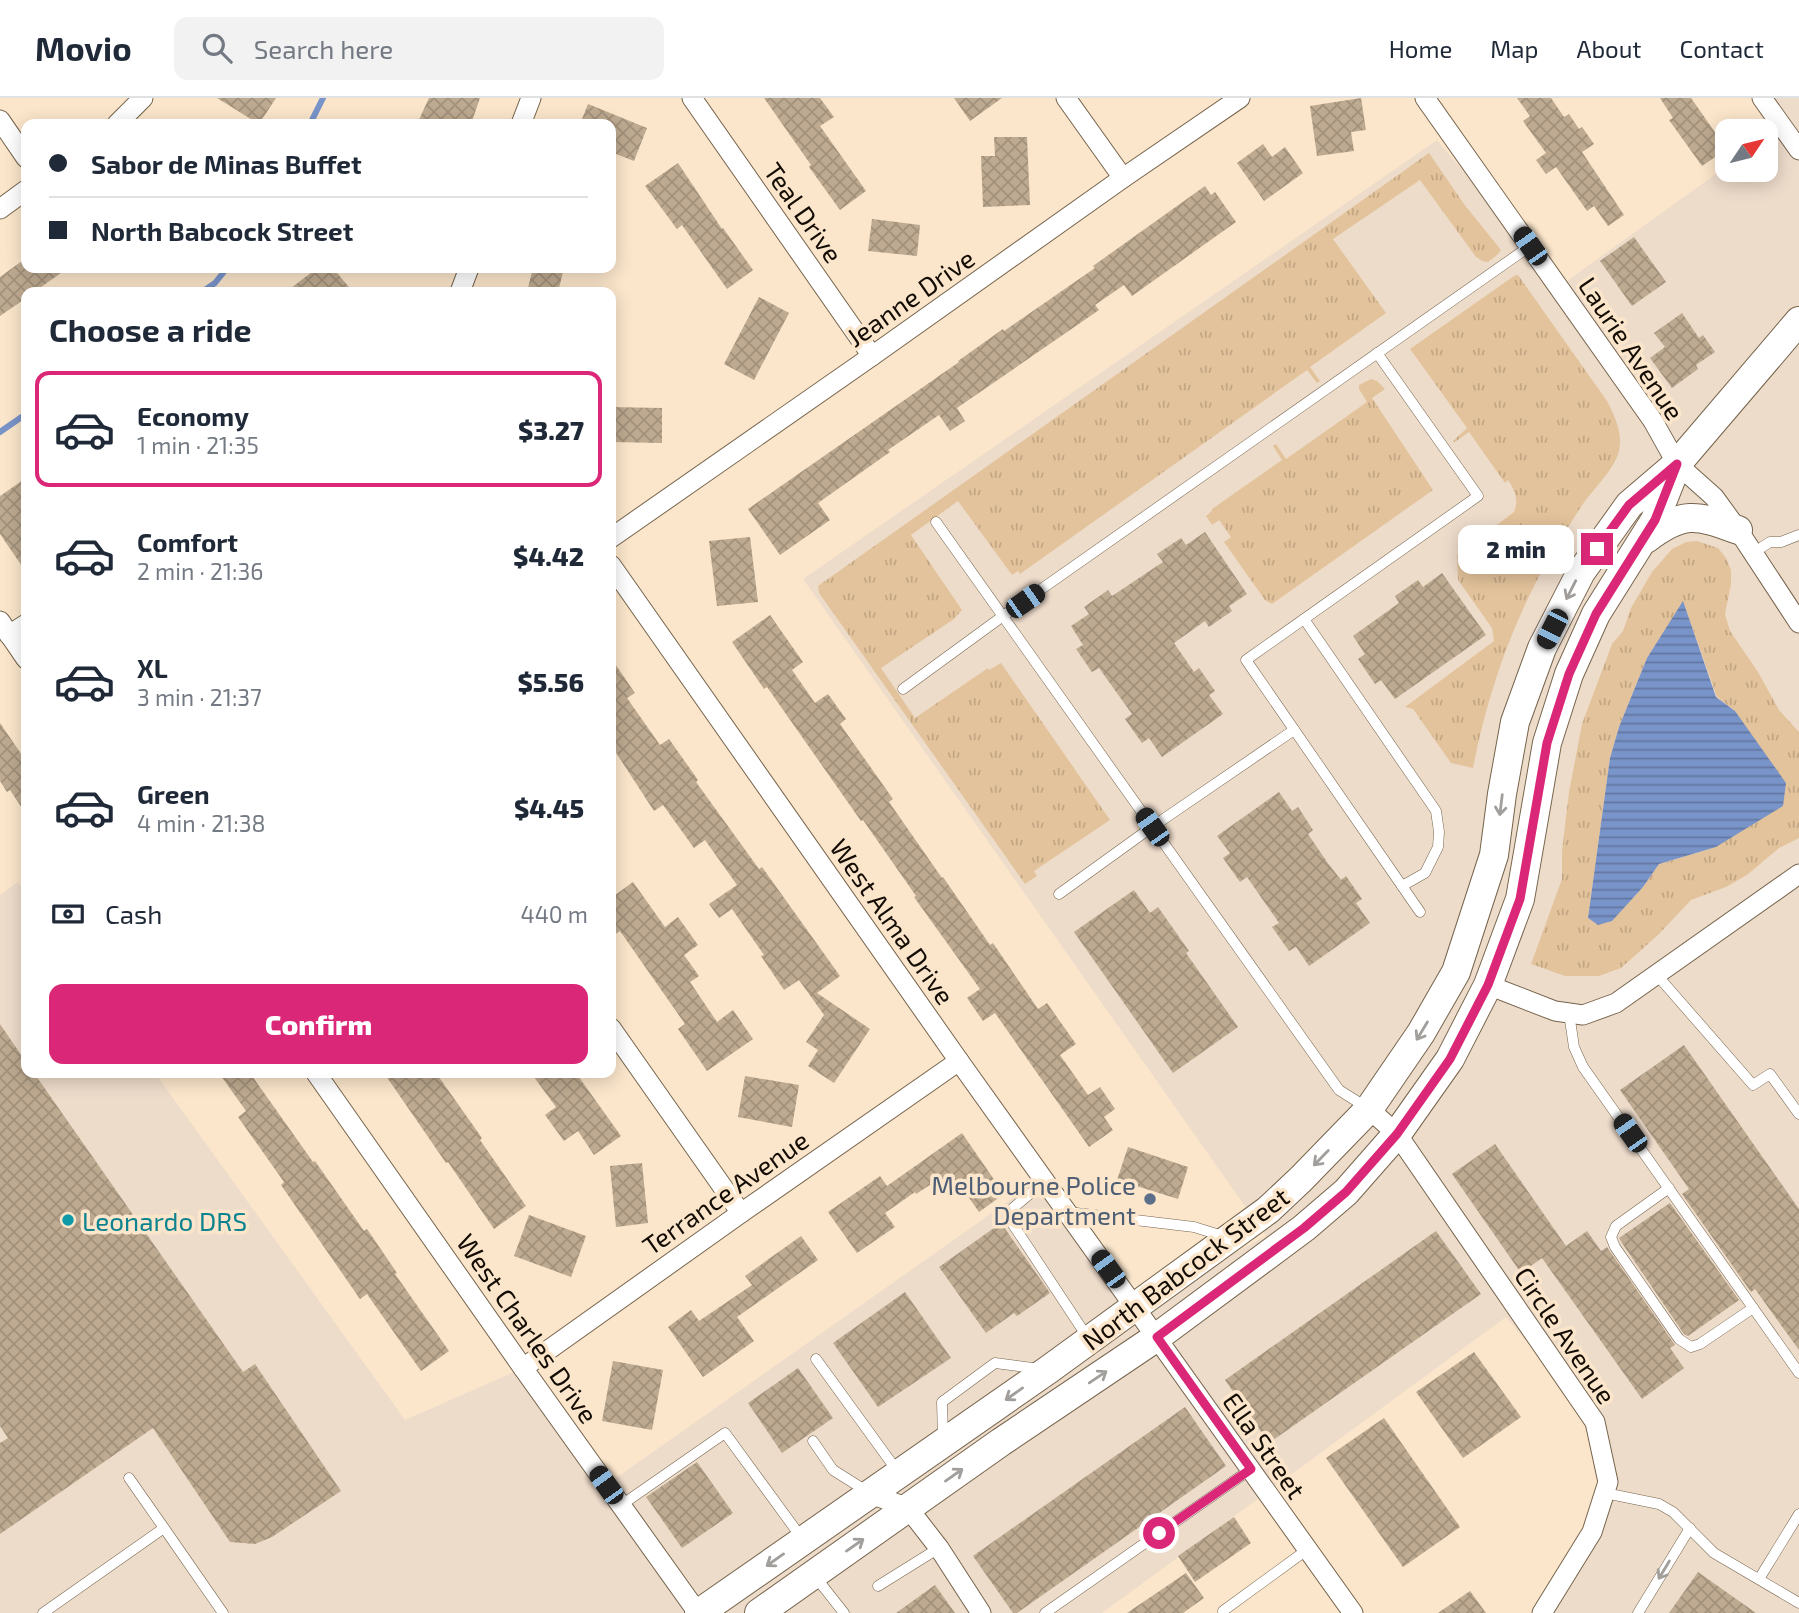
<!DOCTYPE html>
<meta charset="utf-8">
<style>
:root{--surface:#fff;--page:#f2f2f3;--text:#1f2937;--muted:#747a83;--line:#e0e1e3;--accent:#db2777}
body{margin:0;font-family:"Exo 2",sans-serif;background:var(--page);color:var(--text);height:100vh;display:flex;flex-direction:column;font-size:26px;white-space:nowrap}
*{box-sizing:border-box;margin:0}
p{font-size:23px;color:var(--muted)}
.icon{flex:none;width:38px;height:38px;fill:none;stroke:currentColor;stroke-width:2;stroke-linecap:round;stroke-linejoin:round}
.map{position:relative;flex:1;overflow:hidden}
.sheet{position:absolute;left:21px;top:189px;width:595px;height:791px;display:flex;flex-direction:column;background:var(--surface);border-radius:14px;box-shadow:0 4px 18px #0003}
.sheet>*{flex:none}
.banner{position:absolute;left:21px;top:21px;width:595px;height:154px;border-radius:14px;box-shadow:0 4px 18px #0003;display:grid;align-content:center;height:154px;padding:0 28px;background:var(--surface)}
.needle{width:46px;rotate:55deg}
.controls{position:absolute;left:1715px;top:21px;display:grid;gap:14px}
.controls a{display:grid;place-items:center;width:63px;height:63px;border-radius:14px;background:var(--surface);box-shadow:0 4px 18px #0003;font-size:35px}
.end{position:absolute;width:32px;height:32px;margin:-16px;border:9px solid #db2777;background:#fff;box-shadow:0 0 0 4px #fff}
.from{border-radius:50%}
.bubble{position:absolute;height:49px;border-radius:14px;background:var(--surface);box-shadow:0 4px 18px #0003;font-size:23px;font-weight:800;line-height:49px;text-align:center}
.car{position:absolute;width:21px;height:42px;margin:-21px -10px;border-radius:9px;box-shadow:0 0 5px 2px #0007;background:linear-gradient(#222 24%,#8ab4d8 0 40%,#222 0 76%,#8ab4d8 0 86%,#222 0)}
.banner b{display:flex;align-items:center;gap:24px;height:66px;font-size:26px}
.banner b+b{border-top:2px solid var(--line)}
.banner i{width:18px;height:18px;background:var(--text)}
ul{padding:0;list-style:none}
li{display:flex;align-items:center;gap:21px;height:116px;margin:0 14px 10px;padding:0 14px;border:4px solid transparent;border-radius:14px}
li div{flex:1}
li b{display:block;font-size:26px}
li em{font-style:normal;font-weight:800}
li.current{border-color:var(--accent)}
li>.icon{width:63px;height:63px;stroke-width:1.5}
h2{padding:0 28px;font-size:32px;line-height:84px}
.pay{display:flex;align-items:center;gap:18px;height:77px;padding:0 28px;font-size:26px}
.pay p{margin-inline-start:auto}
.primary-button{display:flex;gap:14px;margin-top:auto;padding:14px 28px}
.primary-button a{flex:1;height:80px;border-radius:14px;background:var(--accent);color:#fff;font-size:28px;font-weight:800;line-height:80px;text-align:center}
header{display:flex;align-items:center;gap:42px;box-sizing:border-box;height:98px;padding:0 35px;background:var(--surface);border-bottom:2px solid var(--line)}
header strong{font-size:33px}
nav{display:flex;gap:38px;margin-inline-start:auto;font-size:24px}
.search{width:490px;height:63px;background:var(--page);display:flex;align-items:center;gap:18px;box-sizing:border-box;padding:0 24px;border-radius:14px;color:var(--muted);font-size:26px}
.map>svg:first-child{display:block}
.commercial{fill:#eedccb}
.grass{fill:url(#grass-tufts);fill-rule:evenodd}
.water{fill:url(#water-rules)}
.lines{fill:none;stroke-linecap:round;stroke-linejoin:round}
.stream{stroke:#7994c9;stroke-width:6}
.building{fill:url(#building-cross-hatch)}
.lane-casing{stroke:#76644c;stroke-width:11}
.street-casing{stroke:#76644c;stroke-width:21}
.secondary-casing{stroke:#76644c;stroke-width:30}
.lane{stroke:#fff;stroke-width:10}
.street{stroke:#fff;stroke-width:19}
.secondary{stroke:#fff;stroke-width:28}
.oneway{stroke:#a19e9b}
.route{stroke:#db2777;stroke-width:9}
.service-dot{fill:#5c6f8a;stroke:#fbe6cb;stroke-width:2.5}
.culture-dot{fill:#0f9aa8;stroke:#fbe6cb;stroke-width:2.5}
.labels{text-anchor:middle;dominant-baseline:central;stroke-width:7;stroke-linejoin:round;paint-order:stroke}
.street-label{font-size:26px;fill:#130c04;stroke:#fbe6cb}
.service-label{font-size:26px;fill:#4e5e75;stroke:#fbe6cb;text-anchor:end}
.culture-label{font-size:26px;fill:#0d838f;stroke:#fbe6cb;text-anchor:start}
</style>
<header>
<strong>Movio</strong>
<div class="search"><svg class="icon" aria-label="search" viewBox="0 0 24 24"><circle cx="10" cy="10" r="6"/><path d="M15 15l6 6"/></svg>Search here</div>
<nav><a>Home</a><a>Map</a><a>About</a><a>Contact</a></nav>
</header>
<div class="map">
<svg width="1799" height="1515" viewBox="0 0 1799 1515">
<defs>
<pattern id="grass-tufts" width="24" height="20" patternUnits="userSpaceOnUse" patternTransform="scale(1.75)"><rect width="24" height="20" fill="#e3c39b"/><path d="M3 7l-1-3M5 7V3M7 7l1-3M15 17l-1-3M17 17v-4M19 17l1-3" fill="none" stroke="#c2a684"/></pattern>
<pattern id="water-rules" width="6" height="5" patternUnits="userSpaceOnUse" patternTransform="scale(1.75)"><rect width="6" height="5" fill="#7994c9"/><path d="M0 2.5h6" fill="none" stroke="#6277a1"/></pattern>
<pattern id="building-cross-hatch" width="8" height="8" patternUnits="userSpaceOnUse" patternTransform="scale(1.75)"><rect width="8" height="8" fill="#beaa90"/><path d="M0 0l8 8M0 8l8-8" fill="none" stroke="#a2917b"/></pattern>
</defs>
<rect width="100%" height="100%" fill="#fbe6cb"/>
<polygon class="commercial" points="1762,0 1799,0 1799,1515 1544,1515 1608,1383 1595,1324 1506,1219 1102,1515 0,1515 0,797 18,784 26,796 26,975 155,975 405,1322 523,1270 606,1387 1043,1079 1135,1209 1266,1138 803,481 1437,42 1528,149 1557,190 1727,68 1727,72 1766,72 1766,40 1782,28"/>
<g class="grass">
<polygon points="1429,55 1464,106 1501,152 1496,158 1488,164 1482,163 1476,159 1420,82 1333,141 1386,215 1310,269 1320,283 1317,285 1307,272 1020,476 1018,473 1012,477 958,403 911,437 962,512 954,521 881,570 915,620 988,570 989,572 1001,565 1110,722 1034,773 1037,778 1025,786 819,495 818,488"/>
<path d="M 1518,177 L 1607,303 C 1615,318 1623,336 1619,353 C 1615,371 1593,391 1583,406 C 1571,424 1560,442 1549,460 C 1512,525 1487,597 1473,670 L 1451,665 L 1413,611 L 1405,609 L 1494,543 L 1492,530 L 1458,482 L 1457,457 L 1514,414 C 1519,401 1515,393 1508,382 L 1505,385 L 1469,334 L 1455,344 L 1453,343 L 1467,330 L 1410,251 L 1514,178 Z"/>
<polygon points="1371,281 1377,283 1385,291 1372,300 1433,392 1272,506 1265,502 1224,444 1231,439 1219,422 1212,427 1206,418 1212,413 1212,411 1282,362 1273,348 1276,346 1286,361 1367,304 1359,291 1359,287"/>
<path d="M 1697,443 L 1718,450 L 1726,460 L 1731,472 L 1731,486 L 1725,516 L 1730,533 L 1758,574 L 1779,612 L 1799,634 L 1799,740 L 1779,750 L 1747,777 L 1726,789 L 1691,802 L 1658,837 L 1621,870 L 1599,878 L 1565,878 L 1531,866 L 1562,781 L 1562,753 L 1569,694 L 1582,626 L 1612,546 L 1623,533 L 1631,510 L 1652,474 L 1672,451 L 1686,444 ZM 1683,504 L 1717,599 L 1735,613 L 1716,749 L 1659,766 L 1643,789 L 1612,822 L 1598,827 L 1588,820 L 1610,660 L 1619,629 L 1647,560 Z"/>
</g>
<polygon class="water" points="1683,503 1716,599 1735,613 1786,685 1783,708 1716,749 1659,766 1643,789 1612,823 1598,827 1588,820 1610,660 1619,629 1647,560"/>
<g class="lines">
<g class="stream">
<polyline points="310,26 323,0"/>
<polyline points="202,194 215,185 227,170"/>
<polyline points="0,334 26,316"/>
</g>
</g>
<g class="building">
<polygon points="217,0 276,0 259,26"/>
<polygon points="429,0 480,0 471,26 417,26"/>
<polygon points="764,0 820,0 834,19 820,28 866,93 840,112 809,69 811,67"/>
<polygon points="954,0 1002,0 970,23"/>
<polygon points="1361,0 1366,32 1351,34 1354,53 1317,58 1310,8"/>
<polygon points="1517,0 1551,0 1564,19 1569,16 1579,31 1582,29 1594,46 1582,54 1624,117 1608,128 1594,108 1587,113 1556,69 1546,76 1536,62 1546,55 1523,23 1530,18"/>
<polygon points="1660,0 1691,0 1717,37 1720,35 1727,45 1727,51 1702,68 1669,22 1673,20"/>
<polygon points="588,6 647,30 634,63 611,54 611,26 580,26"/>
<polygon points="994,39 1027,39 1030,107 983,109 981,58 995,58"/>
<polygon points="1263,46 1272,59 1285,49 1303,75 1264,103 1237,65"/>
<polygon points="678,65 722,131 723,130 753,172 727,191 682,127 677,131 645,88"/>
<polygon points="1205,88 1211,97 1215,94 1236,124 1132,198 1124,187 1095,207 1099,212 957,310 965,323 950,333 939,317 888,352 890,354 818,405 830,422 780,457 748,411 959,264 958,263 1003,231 1004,233 1095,170 1093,168"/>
<polygon points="872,121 920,127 917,158 868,153"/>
<polygon points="1634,139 1666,184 1632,208 1600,163"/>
<polygon points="26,160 26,170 68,170 34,194 26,194 26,200 0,218 0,179"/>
<polygon points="317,170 333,170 353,194 286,194"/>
<polygon points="533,170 564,170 558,194 527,194"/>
<polygon points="759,199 789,215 754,282 724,266"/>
<polygon points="1682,215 1699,240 1703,237 1715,254 1696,267 1698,271 1672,290 1650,260 1665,249 1654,235"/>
<polygon points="611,309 662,310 662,345 611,344"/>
<polygon points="26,380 26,474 0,436 0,398"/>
<polygon points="1205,434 1247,496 1229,508 1232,513 1209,529 1205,523 1174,545 1194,574 1199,570 1215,593 1209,597 1223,616 1162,659 1149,640 1142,645 1125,621 1132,616 1099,570 1092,574 1076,551 1083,547 1071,528 1089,516 1084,509 1108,492 1112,498 1163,464 1157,456 1181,440 1186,447"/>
<polygon points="750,439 758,504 717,508 709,443"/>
<polygon points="1442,475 1486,537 1395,601 1381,582 1375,586 1358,561 1365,556 1353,538 1399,505 1395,498 1418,482 1423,489"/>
<polygon points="770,517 803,564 792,572 815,605 828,596 846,621 840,626 893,701 889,704 942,780 943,779 990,847 993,845 1038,911 1047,905 1076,946 1060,957 1088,997 1100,989 1115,1011 1104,1019 1113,1032 1089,1049 995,915 983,923 967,900 980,891 914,799 916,798 863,722 861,723 767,589 764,591 732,544"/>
<polygon points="611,560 635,595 627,600 660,647 669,641 698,682 696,684 759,771 762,769 840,878 817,895 870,931 834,985 808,968 818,952 806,944 824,917 799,882 784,892 761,858 764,857 732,811 719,820 709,806 737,787 705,742 694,750 663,707 654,713 611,647"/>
<polygon points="0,625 26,663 26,716 10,692 7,694 0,683"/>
<polygon points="1279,694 1292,713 1298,709 1313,732 1308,736 1327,764 1341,782 1346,778 1362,801 1356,805 1370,825 1309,868 1296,849 1289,853 1272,829 1279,825 1247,779 1240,784 1223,760 1230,755 1217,738"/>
<polygon points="633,784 665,829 678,819 698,847 684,857 699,878 690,884 717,924 733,912 753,941 707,973 678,931 685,926 620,833 611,839 611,800"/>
<polygon points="1134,792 1150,815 1158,809 1189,853 1186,855 1238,929 1173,975 1074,834"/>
<polygon points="0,926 26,964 26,975 34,975 243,1274 255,1266 341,1393 272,1439 255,1446 230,1444 153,1330 0,1436 0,1345 8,1340 0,1328"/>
<polygon points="1684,947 1799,1111 1799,1252 1755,1191 1751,1194 1682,1096 1689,1091 1620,992"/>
<polygon points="219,975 250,975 313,1064 315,1063 364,1133 367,1131 397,1175 395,1176 449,1253 421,1273 367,1196 360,1201 281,1087 284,1084 238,1019 246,1013"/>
<polygon points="384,975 436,975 482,1040 480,1042 526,1108 494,1131 448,1064 446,1065"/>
<polygon points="531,975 576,975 621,1038 594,1057 578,1033 564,1043 545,1017 556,1009"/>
<polygon points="745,978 799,987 792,1029 738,1019"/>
<polygon points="962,1035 1004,1096 979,1114 960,1087 945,1097 936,1083 916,1096 915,1094 885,1115 895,1129 857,1155 828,1114 880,1078 887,1088"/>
<polygon points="1495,1046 1566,1148 1587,1133 1601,1153 1607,1149 1675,1247 1670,1250 1684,1270 1642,1301 1542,1160 1521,1175 1452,1076"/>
<polygon points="1128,1049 1188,1069 1178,1101 1117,1082"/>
<polygon points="642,1065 648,1125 616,1129 610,1068"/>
<polygon points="1670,1105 1739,1202 1688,1238 1684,1236 1622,1145 1619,1140"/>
<polygon points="529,1117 586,1138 571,1179 514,1158"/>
<polygon points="1001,1125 1050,1195 1017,1218 1014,1215 986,1235 939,1169"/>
<polygon points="1436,1133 1481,1196 1269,1345 1225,1282"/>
<polygon points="801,1138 818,1162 737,1219 754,1243 703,1279 668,1229 691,1212 699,1223 752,1187 745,1178"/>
<polygon points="905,1194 951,1260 878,1309 833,1245"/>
<polygon points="1474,1254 1521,1319 1463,1360 1416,1294"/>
<polygon points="613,1263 663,1272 652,1332 602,1323"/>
<polygon points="798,1270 833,1320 782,1355 748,1305"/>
<polygon points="1185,1309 1226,1368 1017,1515 1013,1515 973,1458"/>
<polygon points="1384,1320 1460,1429 1403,1469 1326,1360"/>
<polygon points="697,1364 733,1415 682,1450 646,1399"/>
<polygon points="1234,1419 1251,1445 1195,1484 1178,1458"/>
<polygon points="1698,1474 1756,1515 1669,1515"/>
<polygon points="1186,1475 1204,1500 1183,1515 1127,1515"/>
<polygon points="935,1487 955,1515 896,1515"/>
<polygon points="1470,1493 1486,1515 1438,1515"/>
</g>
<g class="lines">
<defs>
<g id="lane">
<polyline points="1377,255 1478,398 1246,562 1420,814"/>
<polyline points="936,424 1339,992 1366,1009"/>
<polyline points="1753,455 1770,444 1781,444 1799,437"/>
<polyline points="1304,521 1436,713 1439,734 1438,749 1425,775 1402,788"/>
<polyline points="903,591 1003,518 1530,148"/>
<polyline points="1059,796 1152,729 1294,632"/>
<polyline points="1656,876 1753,987 1770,976 1799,1016"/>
<polyline points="1569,915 1574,949 1583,969 1799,1275"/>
<polyline points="1045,1083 1013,1110 1012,1125 1088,1240"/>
<polyline points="1669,1090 1616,1128 1611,1139 1615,1149 1679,1241 1691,1249 1700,1246 1753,1210"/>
<polyline points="1068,1114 1194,1129 1226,1139"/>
<polyline points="816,1261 898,1374"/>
<polyline points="943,1339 942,1304 995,1265 1040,1271"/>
<polyline points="813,1343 833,1372 868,1394"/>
<polyline points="129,1380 164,1430"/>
<polyline points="1605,1395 1659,1406 1673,1414 1714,1455 1799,1505"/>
<polyline points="620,1408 725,1335 801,1439"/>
<polyline points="814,1477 844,1515"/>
<polyline points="1759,1481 1799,1416"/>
<polyline points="878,1488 939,1450"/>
<polyline points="1223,1513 1308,1451"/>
<polyline points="43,1515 164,1430 223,1515"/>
<polyline points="1045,1515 1251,1371"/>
<polyline points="1638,1515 1690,1430"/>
</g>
<g id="street">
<polyline points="692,0 872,258"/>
<polyline points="1066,0 1123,80"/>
<polyline points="1425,0 1653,323 1677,366 1714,399 1738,432 1799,525"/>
<polyline points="1762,0 1799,52"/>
<polyline points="0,22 26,60"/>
<polyline points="117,26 143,0"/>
<polyline points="521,26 531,0"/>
<polyline points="0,111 26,92"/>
<polyline points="460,194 469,170"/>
<polyline points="611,440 872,258 1123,80 1240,0"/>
<polyline points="611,467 959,963 1353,1515"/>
<polyline points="0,523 26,561"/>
<polyline points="9,537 26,526"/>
<polyline points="1488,887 1555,913 1583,917 1616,905 1799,776"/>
<polyline points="611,930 741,1115"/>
<polyline points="316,975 523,1270 698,1515"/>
<polyline points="1369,1011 1397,1036 1595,1324 1608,1384 1592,1434 1542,1515"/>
<polyline points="523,1270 741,1115 959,963"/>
<polyline points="871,1396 908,1410 939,1450 981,1515"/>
</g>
<g id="secondary">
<path d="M 1646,441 C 1683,413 1695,416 1738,432"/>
<polyline points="699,1515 1048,1272 1268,1112 1301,1081 1369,1011 1421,935 1456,874 1494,757 1502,696 1515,624 1542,550 1581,474 1629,407 1677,366 1799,223"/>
<polyline points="759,1515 1001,1344 1157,1239 1304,1130 1346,1094 1397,1036 1450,961 1488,887 1520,801 1547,645 1569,576 1596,516 1655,422 1676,369"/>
</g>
</defs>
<use href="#lane" class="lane-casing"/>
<use href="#street" class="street-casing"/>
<use href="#secondary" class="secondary-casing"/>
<use href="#lane" class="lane"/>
<use href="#street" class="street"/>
<use href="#secondary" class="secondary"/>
</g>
<defs><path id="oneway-shaft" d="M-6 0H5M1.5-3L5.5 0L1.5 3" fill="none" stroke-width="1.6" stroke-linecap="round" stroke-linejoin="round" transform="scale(1.75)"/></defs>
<g class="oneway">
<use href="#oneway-shaft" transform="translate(1571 492) rotate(117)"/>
<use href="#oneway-shaft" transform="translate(1501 707) rotate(97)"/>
<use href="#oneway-shaft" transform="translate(1422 933) rotate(121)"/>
<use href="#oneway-shaft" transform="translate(1321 1060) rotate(134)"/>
<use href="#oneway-shaft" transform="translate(1098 1279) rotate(-34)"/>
<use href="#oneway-shaft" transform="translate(1014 1296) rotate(145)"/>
<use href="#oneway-shaft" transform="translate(954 1377) rotate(-35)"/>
<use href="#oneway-shaft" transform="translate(855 1447) rotate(-35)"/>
<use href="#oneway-shaft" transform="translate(775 1462) rotate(145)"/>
<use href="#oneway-shaft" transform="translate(1664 1472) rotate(121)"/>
</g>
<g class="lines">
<polyline class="route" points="1159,1435 1251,1371 1157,1239 1304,1130 1346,1094 1397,1036 1450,961 1488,887 1520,801 1547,645 1569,576 1596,516 1655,422 1677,366 1629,407 1597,451"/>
</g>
<circle class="service-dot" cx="1150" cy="1101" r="7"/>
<circle class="culture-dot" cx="68" cy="1122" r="7"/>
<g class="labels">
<g class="street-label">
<text transform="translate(804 114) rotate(55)">Teal Drive</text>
<text transform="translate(910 199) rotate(-35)">Jeanne Drive</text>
<text transform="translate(1632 250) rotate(56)">Laurie Avenue</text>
<text transform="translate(893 823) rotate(55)">West Alma Drive</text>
<text transform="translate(725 1094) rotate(-35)">Terrance Avenue</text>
<text transform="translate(1185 1170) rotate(-37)">North Babcock Street</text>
<text transform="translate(528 1230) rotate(55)">West Charles Drive</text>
<text transform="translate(1566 1237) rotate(56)">Circle Avenue</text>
<text transform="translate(1265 1347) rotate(55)">Ella Street</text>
</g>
<g class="service-label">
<text x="1136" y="1086">Melbourne Police<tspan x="1136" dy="30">Department</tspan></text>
</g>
<g class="culture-label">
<text x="82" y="1122">Leonardo DRS</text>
</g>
</g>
</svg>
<div class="controls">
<a><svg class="needle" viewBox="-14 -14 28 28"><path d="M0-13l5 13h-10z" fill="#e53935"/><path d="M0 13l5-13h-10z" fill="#747a83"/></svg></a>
</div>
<i class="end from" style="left:1159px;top:1435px"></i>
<i class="end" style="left:1597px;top:451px"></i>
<div class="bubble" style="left:1458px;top:427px;width:116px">2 min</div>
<i class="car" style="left:1530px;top:148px;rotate:325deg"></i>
<i class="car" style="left:1025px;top:503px;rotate:55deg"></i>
<i class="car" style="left:1552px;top:531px;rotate:207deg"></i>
<i class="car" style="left:1152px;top:729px;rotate:325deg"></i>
<i class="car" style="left:1630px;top:1035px;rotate:325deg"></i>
<i class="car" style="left:1108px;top:1171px;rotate:324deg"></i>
<i class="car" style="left:606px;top:1387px;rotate:324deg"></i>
<div class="banner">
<b><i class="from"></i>Sabor de Minas Buffet</b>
<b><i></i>North Babcock Street</b>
</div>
<section class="sheet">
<h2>Choose a ride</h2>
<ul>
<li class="current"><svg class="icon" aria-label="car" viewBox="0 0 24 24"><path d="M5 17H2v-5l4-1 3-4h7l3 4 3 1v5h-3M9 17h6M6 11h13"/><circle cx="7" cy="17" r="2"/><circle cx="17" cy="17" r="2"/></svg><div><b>Economy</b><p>1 min · 21:35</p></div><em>$3.27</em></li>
<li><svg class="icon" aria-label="car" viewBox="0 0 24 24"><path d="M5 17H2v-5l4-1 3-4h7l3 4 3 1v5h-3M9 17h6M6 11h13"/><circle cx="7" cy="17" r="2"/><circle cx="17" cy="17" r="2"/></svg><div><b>Comfort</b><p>2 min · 21:36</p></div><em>$4.42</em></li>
<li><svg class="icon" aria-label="car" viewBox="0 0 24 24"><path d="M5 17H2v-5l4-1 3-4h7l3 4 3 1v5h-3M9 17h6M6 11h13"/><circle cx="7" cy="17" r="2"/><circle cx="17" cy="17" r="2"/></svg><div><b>XL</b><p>3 min · 21:37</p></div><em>$5.56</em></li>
<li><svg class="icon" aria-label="car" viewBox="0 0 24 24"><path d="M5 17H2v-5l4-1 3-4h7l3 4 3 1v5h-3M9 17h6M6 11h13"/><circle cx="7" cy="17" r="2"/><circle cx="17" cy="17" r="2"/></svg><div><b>Green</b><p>4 min · 21:38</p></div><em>$4.45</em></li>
</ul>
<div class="pay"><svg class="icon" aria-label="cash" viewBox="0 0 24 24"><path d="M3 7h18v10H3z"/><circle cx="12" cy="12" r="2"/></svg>Cash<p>440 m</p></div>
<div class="primary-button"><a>Confirm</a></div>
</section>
</div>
